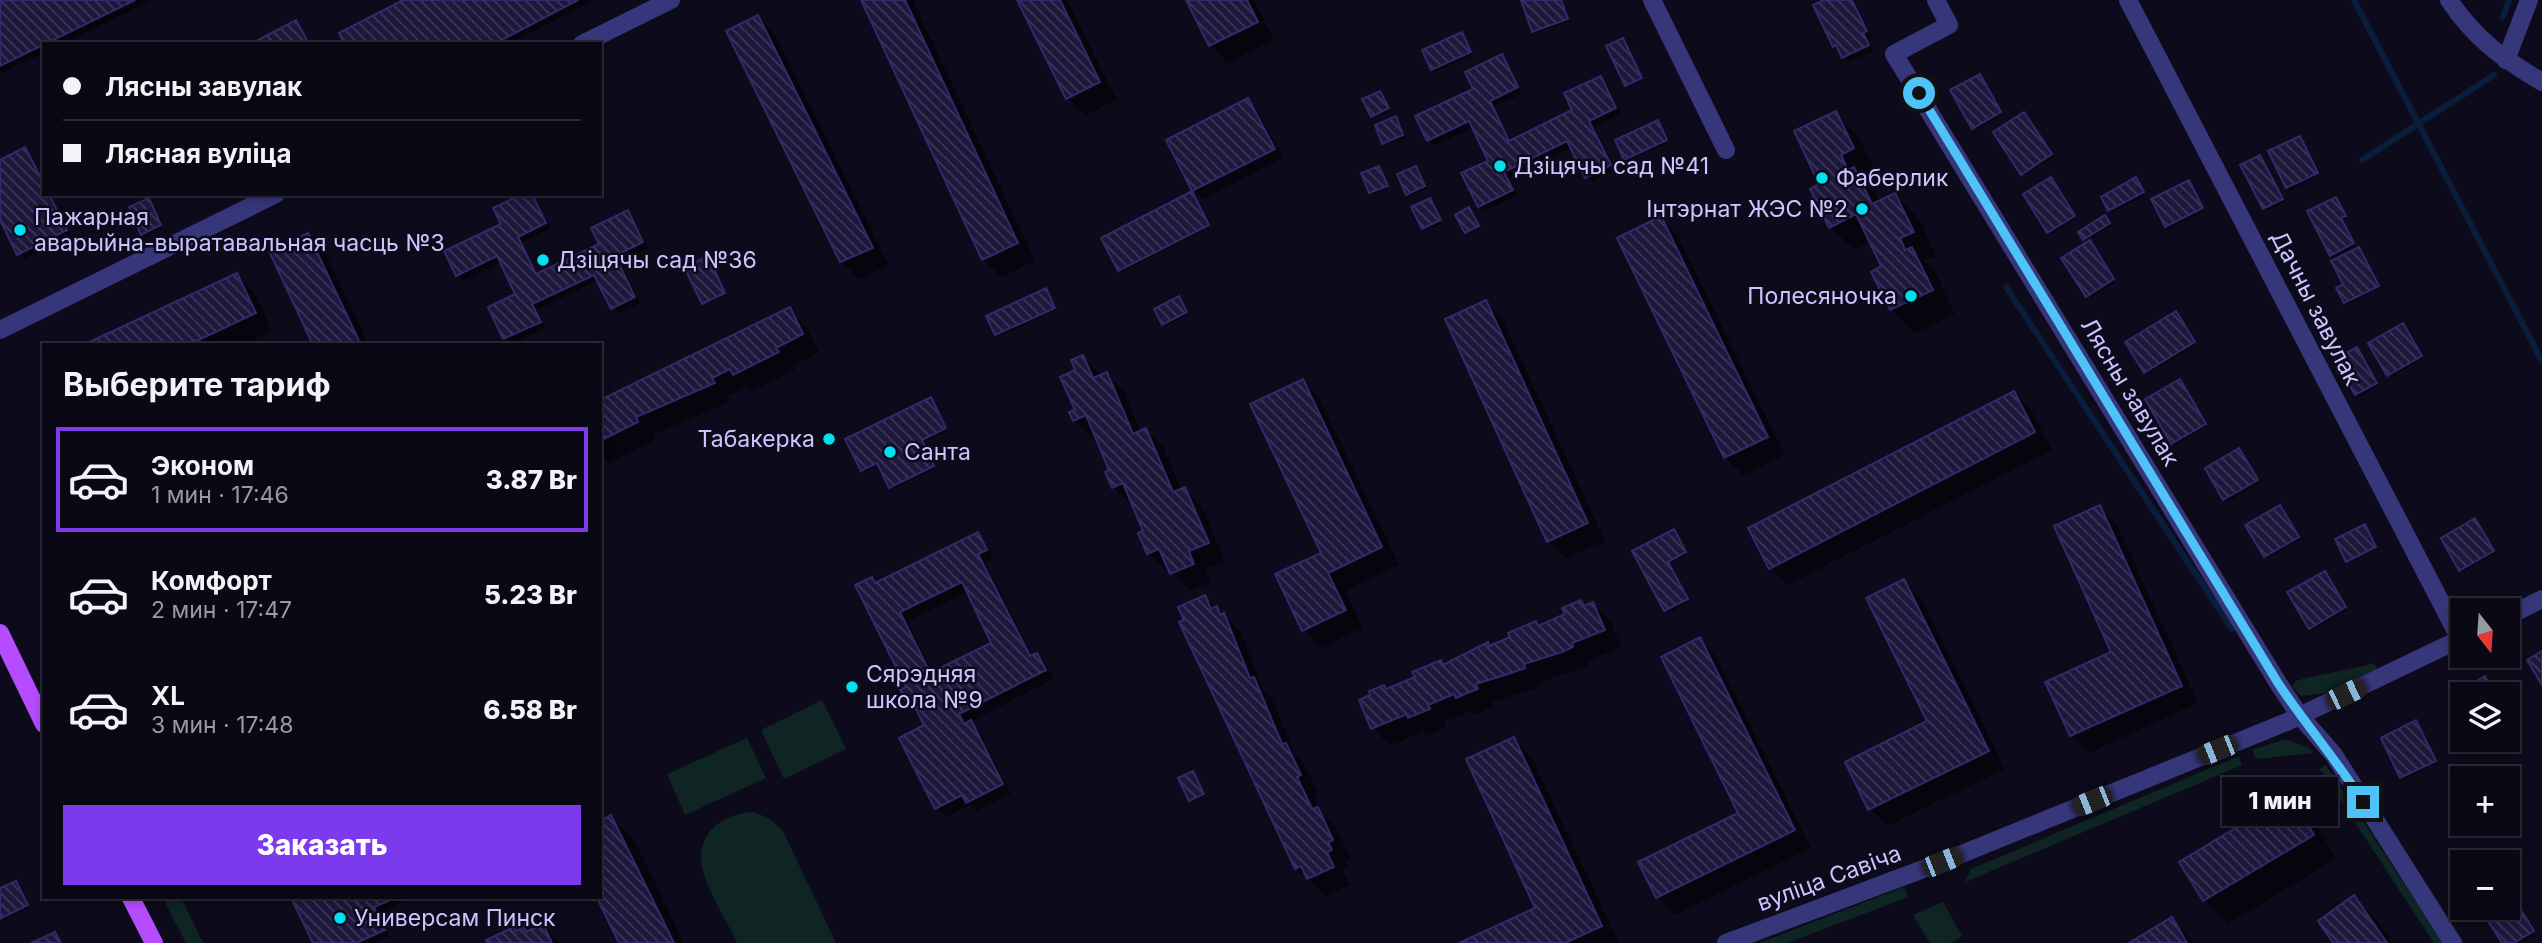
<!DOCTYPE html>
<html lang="ru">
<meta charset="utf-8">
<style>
:root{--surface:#0a0814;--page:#13111d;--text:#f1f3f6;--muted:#999aa0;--line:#2a2934;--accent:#7c3aed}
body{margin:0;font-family:Inter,sans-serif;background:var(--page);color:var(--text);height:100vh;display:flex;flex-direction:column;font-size:26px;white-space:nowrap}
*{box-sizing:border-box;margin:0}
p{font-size:23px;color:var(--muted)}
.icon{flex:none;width:38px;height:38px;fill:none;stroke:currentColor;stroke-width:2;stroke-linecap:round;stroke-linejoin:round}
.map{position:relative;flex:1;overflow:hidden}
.sheet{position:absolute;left:42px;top:343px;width:560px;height:556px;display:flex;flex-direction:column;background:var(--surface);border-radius:0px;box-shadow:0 4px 10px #0003,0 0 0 2px var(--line)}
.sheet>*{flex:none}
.hud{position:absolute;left:42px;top:42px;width:560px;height:154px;border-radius:0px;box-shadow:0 4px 10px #0003,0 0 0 2px var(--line);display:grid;align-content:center;height:154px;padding:0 21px;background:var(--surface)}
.needle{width:46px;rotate:163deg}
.buttons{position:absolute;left:2450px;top:598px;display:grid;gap:14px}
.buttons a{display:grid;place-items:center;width:70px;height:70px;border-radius:0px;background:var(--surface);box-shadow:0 4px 10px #0003,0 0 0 2px var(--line);font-size:35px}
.end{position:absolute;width:32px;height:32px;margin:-16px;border:9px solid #4fc3f7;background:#111;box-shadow:0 0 0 4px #111}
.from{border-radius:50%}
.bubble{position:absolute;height:49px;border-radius:0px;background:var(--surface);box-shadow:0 4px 10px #0003,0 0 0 2px var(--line);font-size:23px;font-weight:800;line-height:49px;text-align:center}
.car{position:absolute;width:21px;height:42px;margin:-21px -10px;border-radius:9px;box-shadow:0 0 5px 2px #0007;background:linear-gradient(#222 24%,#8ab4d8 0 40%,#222 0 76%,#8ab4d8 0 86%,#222 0)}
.hud b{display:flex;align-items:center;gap:24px;height:66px;font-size:26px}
.hud b+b{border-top:2px solid var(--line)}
.hud i{width:18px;height:18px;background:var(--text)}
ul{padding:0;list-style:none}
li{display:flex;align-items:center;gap:21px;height:105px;margin:0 14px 10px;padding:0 7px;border:4px solid transparent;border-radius:0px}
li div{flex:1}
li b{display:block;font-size:26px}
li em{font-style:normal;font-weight:800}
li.selected{border-color:var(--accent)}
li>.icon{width:63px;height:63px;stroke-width:1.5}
h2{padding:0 21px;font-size:32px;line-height:84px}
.cta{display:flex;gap:14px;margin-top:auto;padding:14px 21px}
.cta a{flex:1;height:80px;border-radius:0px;background:var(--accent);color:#fff;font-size:28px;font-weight:800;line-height:80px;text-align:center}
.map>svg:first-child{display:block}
.green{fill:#0e2523}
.shadow{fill:#0007;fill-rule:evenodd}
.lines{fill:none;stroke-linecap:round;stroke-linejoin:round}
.stream{stroke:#0a1e3b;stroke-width:6}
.building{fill:url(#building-back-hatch);stroke:#332968;stroke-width:2;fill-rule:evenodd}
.minor{stroke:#36367b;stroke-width:18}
.major{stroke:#b54cff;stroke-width:18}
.route{stroke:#4fc3f7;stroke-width:9}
.poi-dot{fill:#00e1f0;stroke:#0d0b1b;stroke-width:2.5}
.labels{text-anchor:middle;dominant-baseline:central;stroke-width:5;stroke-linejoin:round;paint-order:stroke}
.poi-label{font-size:23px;fill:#c9c5ff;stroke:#0d0b1b;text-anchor:start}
.street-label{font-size:23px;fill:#c9c5ff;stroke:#0d0b1b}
</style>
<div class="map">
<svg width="2542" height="943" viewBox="0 0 2542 943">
<defs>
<pattern id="building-back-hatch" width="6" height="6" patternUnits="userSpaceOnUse" patternTransform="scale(1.75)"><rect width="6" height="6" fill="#1d173c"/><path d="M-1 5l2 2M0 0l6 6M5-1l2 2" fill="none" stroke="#3c3759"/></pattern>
</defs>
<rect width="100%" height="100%" fill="#0d0b1b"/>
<g class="green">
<path d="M 2374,663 L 2377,669 L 2328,693 L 2301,696 L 2292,686 L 2296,681 C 2321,673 2348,671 2374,663 Z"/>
<polygon points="822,700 846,749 784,779 761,730"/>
<polygon points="747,738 766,778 685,815 667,774"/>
<polygon points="2285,739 2308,747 2314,753 2256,759 2252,750"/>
<polygon points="2239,756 2242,765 1965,882 1971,869"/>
<polygon points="2326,765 2443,943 2434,943 2320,769"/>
<path d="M 754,812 L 768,818 L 783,831 L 836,943 L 737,943 C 727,921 707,890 702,867 C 696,833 723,813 754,812 Z"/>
<polygon points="1904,887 1908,897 1787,943 1759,943"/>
<polygon points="163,898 181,898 203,943 186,943"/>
<polygon points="1943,902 1962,936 1951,943 1930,943 1913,915"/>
</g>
<g class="shadow">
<polygon points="0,0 152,0 63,44 44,44 44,53 0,74"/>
<polygon points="406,0 594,0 510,44 346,44"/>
<polygon points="863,0 913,0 1035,261 1001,277 983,259"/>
<polygon points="1019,0 1067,0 1117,100 1085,116 1067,98"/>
<polygon points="1188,0 1254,0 1274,40 1228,63 1210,45"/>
<polygon points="1523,0 1561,0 1569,21 1536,33"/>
<polygon points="1828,0 1854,0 1872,37 1868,39 1873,51 1849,62 1843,57 1834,46"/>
<polygon points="758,17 775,35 889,265 859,279 841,261"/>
<polygon points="1464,37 1472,55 1435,72 1425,51"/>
<polygon points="1623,40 1643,80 1629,87 1627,85"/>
<polygon points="1502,57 1522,94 1494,107 1511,141 1574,111 1600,78 1606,83 1621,114 1594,127 1615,171 1592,182 1572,147 1509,178 1517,196 1485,211 1479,206 1490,161 1474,127 1434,146 1428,140"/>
<polygon points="1982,78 2002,115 1975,130 1973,127"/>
<polygon points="1382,95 1390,111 1375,118 1373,116"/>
<polygon points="1248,100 1257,109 1283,158 1203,199 1194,190"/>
<polygon points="1835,113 1859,137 1876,172 1864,179 1882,202 1895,195 1919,219 1936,256 1924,261 1936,273 1955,314 1915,333 1891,309 1883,267 1871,242 1854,250 1830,227 1822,185"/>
<polygon points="2026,116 2053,157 2024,176 2022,173"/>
<polygon points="1396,119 1405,138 1386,145 1384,143"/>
<polygon points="1660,125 1668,143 1628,161 1625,159"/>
<polygon points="2302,140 2319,176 2290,190 2270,152"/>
<polygon points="25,149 44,181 44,194 50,194 71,236 24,259 0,216 0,162"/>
<polygon points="2262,159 2284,202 2267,211 2242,166"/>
<polygon points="1379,168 1389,188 1373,195 1364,174"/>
<polygon points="1415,168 1427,189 1410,196 1408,194"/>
<polygon points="2053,181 2076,219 2051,234 2025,195"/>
<polygon points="2138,182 2145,195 2112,212 2110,210"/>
<polygon points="2191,185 2204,211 2168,229 2166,226"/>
<polygon points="532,194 550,229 522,243 538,275 601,245 628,212 633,218 648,248 620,262 640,303 618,314 599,280 537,310 545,328 511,344 505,338 490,308 517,295 502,262 463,281 457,275"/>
<polygon points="1194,196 1210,227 1122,272 1120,270"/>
<polygon points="2338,201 2347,219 2343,221 2355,246 2334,257 2331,255"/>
<polygon points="1432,202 1442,223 1425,231 1423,228"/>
<polygon points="151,203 162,228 145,236 143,234"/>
<polygon points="1469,209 1480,228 1469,234 1467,232"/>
<polygon points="1661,218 1678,236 1785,455 1743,475 1725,457 1619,239"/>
<polygon points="2107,219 2111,226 2088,240 2115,282 2090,298 2088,243 2084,239"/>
<polygon points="308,235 325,252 369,345 315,345"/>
<polygon points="2361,252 2380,288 2348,305 2338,288 2345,285"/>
<polygon points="710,260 727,295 705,305 703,303"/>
<polygon points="237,275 255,293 272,331 242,345 87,345"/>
<polygon points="1048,293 1056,310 998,337 996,334"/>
<polygon points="1179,298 1188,315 1166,326 1163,324"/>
<polygon points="1485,302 1503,320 1605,541 1566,558 1548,541"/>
<polygon points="789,310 807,327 819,352 793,365 795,370 752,391 747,386 728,396 731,401 652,435 655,440 609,463 604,459 600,461 600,402"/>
<polygon points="2178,315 2196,345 2147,374 2145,372"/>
<polygon points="2405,328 2423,359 2391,377 2388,375"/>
<polygon points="2359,351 2378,386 2359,397 2337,360"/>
<polygon points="1083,357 1101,376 1106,374 1124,392 1141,432 1146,430 1163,447 1182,490 1185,489 1202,506 1225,561 1205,569 1211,582 1189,591 1170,569 1166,570 1149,553 1146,531 1134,503 1131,505 1113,487 1112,471 1096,435 1092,437 1074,420 1077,371"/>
<polygon points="1302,381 1320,399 1399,565 1345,591 1363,628 1321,648 1304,630 1323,554"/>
<polygon points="2182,384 2207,426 2175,445 2172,443"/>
<polygon points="2014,393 2032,411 2052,450 1788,585 1770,568"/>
<polygon points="933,402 947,431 923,443 935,468 893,489 880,465 865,472 863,470"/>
<polygon points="2241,453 2259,483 2227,502 2207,469"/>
<polygon points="2099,507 2117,525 2198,703 2089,753 2071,735 2048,683 2114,653"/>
<polygon points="2282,509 2300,540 2267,558 2265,556"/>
<polygon points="2477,523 2495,553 2463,572 2461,569"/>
<polygon points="2365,526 2377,549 2350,563 2348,561"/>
<polygon points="1676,533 1687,555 1669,564 1689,602 1668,613 1634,551"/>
<path d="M 977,534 L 994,559 L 986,563 L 1033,657 L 1037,655 L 1046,664 L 1054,679 L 970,722 L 980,732 L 1011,794 L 976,811 L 970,805 L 946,817 L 937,808 L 927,726 L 911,707 L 908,688 L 872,579 L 877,584 ZM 968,592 L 994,644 L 933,673 L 908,621 Z"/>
<polygon points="2327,575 2347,610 2312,630 2310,628"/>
<polygon points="1904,581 1922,599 2005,769 1887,826 1870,809 1929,722"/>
<polygon points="1204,597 1241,632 1263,689 1271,696 1295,755 1303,762 1318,793 1314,795 1323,814 1335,826 1350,858 1345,860 1348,868 1343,870 1350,885 1326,896 1296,868 1186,621"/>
<polygon points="1581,602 1586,607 1593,604 1611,622 1621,647 1588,661 1590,665 1580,669 1540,682 1542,685 1532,690 1492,702 1494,707 1485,710 1475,715 1472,711 1444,722 1446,727 1428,735 1424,731 1390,746 1373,728 1384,687 1387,690 1417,678 1440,662 1444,666 1487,644 1490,647 1512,638 1535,623 1539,627 1567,615"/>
<polygon points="1699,640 1717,657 1811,848 1675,915 1657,897 1640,862 1740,813"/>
<polygon points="2418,725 2437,763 2404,779 2402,777"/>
<polygon points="1514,739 1531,756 1619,943 1463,943 1537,908"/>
<polygon points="1193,773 1205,796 1193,802 1190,800"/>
<polygon points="2290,797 2314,821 2336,859 2228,924 2204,900 2182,862"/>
<polygon points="611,817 635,841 684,943 621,943 599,898"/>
<polygon points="18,885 29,908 0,922 0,890"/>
<polygon points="2509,895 2535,934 2520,943 2504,943 2484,911 2508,908"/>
<polygon points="293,898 412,898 379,913 389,936 373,943 315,943"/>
<polygon points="2354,898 2378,921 2393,943 2336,943"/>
<polygon points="2171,920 2195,943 2133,943"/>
<polygon points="543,926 560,943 487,943 514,929 517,932 523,929 528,933"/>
</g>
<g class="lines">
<g class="stream">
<polyline points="2354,0 2542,361"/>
<polyline points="2503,17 2509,0"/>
<polyline points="2362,160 2494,75"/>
<polyline points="2006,287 2232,629"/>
</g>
</g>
<g class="building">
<polygon points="0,0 135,0 0,66"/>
<polygon points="403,0 578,0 494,44 344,44 339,33"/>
<polygon points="861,0 905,0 1018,243 982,260"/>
<polygon points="1017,0 1060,0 1100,82 1066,99"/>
<polygon points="1186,0 1247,0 1258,22 1209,46"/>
<polygon points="1521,0 1561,0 1568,19 1532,32"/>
<polygon points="1824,0 1852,0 1867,31 1863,33 1869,45 1842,58 1836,45 1833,47 1813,5"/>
<polygon points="758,15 873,248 840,262 726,31"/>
<polygon points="296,20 309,44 257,44 256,41"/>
<polygon points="1462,32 1471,52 1431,70 1422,50"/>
<polygon points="1623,38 1642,78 1625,86 1606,46"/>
<polygon points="1502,54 1518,87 1490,101 1509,141 1572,110 1564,93 1601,76 1616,108 1589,121 1611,165 1585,178 1567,141 1504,172 1513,190 1478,207 1461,173 1488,161 1469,121 1427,141 1415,116 1473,89 1465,72"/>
<polygon points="1980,74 2001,112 1972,129 1950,90"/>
<polygon points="1380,91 1389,108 1371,117 1362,99"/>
<polygon points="1248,98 1275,149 1192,191 1166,140"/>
<polygon points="1836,111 1854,148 1841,155 1848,170 1854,167 1872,204 1895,193 1914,232 1900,238 1905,250 1912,247 1933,290 1890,310 1871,272 1881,266 1856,214 1829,228 1810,189 1819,184 1794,131"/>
<polygon points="2024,112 2052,154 2021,175 1993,132"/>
<polygon points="1396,116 1403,135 1382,144 1375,125"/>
<polygon points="1658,120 1667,140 1624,160 1615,140"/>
<polygon points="2300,136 2318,173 2286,188 2268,151"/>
<polygon points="25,147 44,184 44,194 49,194 67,230 17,255 0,220 0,160"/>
<polygon points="2260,155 2283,199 2263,209 2240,165"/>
<polygon points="1379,166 1388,186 1369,193 1361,173"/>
<polygon points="1416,166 1425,186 1406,195 1397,174"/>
<polygon points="2051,177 2075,216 2047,233 2023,194"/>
<polygon points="2136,177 2144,192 2108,211 2101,197"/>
<polygon points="2189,180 2203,208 2165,227 2151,199"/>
<polygon points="1192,191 1209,225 1118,271 1101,238"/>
<polygon points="522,194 532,194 546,223 518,237 536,274 599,244 591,228 628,210 643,242 615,256 635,297 611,309 594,275 532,304 541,322 503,339 488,307 515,294 497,256 456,276 444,251 501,224 493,208"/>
<polygon points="2336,197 2346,216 2341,218 2354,243 2330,256 2307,211"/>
<polygon points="149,198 161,225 141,235 129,207"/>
<polygon points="1430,198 1441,220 1422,229 1411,207"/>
<polygon points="1469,207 1479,226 1465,233 1455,215"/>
<polygon points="2105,215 2110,223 2083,240 2078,232"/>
<polygon points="1661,216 1768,437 1724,458 1617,238"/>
<polygon points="308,233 361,345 313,345 269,251"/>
<polygon points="2090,240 2114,279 2086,297 2061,258"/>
<polygon points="2359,247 2379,286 2344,303 2336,288 2343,284 2331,261"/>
<polygon points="708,256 725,293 702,304 684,267"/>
<polygon points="237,273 256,313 188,345 83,345"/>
<polygon points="1046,288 1055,308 995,335 986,316"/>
<polygon points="1179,296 1187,312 1162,325 1154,309"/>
<polygon points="1486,300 1588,523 1547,542 1445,319"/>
<polygon points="790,307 803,334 776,348 779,352 733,375 730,369 712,378 715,383 636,417 638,422 600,441 600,400"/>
<polygon points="2176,311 2195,342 2144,373 2125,342"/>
<polygon points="2403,323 2422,356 2387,376 2368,343"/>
<polygon points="2357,347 2377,383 2355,395 2335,359"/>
<polygon points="1083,355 1093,378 1107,372 1133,434 1146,428 1173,492 1185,487 1209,543 1189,551 1194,564 1170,574 1159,549 1147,554 1138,533 1143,531 1123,483 1112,488 1105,472 1109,470 1086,415 1073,421 1069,412 1075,410 1060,377 1075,370 1071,360"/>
<polygon points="1303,379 1382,547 1328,573 1346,610 1302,631 1275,574 1321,553 1250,404"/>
<polygon points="2180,379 2206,424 2171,444 2145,399"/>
<polygon points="2014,391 2035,432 1769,569 1748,528"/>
<polygon points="931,397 946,428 922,440 934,466 889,488 877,463 861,471 845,439"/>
<polygon points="2239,448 2258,480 2223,500 2205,468"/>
<polygon points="2100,505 2182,686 2070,736 2045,682 2111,652 2054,526"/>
<polygon points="2280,505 2299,537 2264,557 2245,525"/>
<polygon points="2475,518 2494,551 2459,571 2441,538"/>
<polygon points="2365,524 2376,547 2346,562 2335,539"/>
<polygon points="1674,529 1686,552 1668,562 1688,599 1664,611 1632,551"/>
<path d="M 978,532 L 987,550 L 978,554 L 1030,656 L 1037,653 L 1046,670 L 959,714 L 964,724 L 971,720 L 1003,784 L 966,803 L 962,795 L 935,809 L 899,738 L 924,725 L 914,705 L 909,708 L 900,690 L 906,687 L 855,585 L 872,577 L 875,583 ZM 962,582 L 991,643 L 930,673 L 900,612 Z"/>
<polygon points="2325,571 2346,607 2309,629 2287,592"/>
<polygon points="1904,579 1989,751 1868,810 1845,762 1927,721 1866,598"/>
<polygon points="1205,595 1211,609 1217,606 1220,615 1224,613 1250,678 1254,677 1282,744 1286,743 1301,775 1297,777 1312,809 1318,807 1333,840 1328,842 1332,850 1327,852 1334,867 1307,879 1301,866 1295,869 1179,622 1184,620 1178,607"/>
<polygon points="1581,600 1584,606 1593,602 1605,630 1572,643 1573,647 1562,652 1524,664 1525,668 1514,672 1476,684 1478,689 1467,693 1456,698 1454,694 1428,705 1430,709 1408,718 1407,714 1371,729 1359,700 1370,695 1369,691 1384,685 1386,689 1415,677 1412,672 1441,660 1443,665 1488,642 1489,646 1510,637 1508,633 1536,621 1538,626 1565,614 1562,608"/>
<polygon points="1700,637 1795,830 1656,898 1638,862 1738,813 1661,657"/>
<polygon points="2542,651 2542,685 2527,660"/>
<polygon points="2485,676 2496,695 2462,695 2462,717 2450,696"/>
<polygon points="2416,720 2436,761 2400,778 2381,738"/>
<polygon points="1514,737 1602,926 1565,943 1459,943 1535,908 1466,759"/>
<polygon points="1193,771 1204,794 1189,801 1178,778"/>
<polygon points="2290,795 2314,835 2203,901 2179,862"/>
<polygon points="611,815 674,943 619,943 597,898 600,898 600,821"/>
<polygon points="16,881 28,905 0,919 0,888"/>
<polygon points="2510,892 2534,931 2514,943 2502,943 2481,910 2508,908"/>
<polygon points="2354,895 2387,943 2333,943 2318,921"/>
<polygon points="291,898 395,898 374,907 385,930 356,943 313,943"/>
<polygon points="2172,917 2187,943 2129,943"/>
<polygon points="543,924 552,943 487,943 486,940 514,927 516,931 524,927 526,932"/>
<polygon points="55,932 61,943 31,943"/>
</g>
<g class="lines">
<g class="minor">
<polyline points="1652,0 1726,150"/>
<polyline points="1936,0 1949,25 1894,54 2278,683 2300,716 2334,755 2453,943"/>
<polyline points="2128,0 2460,639"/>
<path d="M 2449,0 C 2475,39 2502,58 2542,82"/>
<polyline points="582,44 671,0"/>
<polyline points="2506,60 2529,0"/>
<polyline points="0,330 276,194"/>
<polyline points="2508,616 2542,599"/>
<polyline points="1726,943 1942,862 2289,721 2462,638"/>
</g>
<g class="major">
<polyline points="0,633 44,724"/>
<polyline points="131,898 154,943"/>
</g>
</g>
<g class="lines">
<path class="route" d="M 1919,93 L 2278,683 C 2305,724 2337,760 2363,802"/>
</g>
<g class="poi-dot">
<circle cx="1500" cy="166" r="7"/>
<circle cx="1822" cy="178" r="7"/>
<circle cx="1862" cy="209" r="7"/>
<circle cx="20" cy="230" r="7"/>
<circle cx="543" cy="260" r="7"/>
<circle cx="1911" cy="296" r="7"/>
<circle cx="829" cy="439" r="7"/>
<circle cx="890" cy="452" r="7"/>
<circle cx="852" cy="687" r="7"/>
<circle cx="340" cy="918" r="7"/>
</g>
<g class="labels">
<g class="poi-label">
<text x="1514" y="166">Дзіцячы сад №41</text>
<text x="1836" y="178">Фаберлик</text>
<text x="1848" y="209" text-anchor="end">Інтэрнат ЖЭС №2</text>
<text x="34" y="217">Пажарная<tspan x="34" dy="26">аварыйна-выратавальная часць №3</tspan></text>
<text x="557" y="260">Дзіцячы сад №36</text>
<text x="1897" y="296" text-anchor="end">Полесяночка</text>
<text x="815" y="439" text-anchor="end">Табакерка</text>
<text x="904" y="452">Санта</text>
<text x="866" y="674">Сярэдняя<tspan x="866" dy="26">школа №9</tspan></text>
<text x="354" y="918">Универсам Пинск</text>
</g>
<g class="street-label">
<text transform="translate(2316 308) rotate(63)">Дачны завулак</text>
<text transform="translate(2130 392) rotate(59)">Лясны завулак</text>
<text transform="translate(1829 878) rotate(-20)">вуліца Савіча</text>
</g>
</g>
</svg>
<div class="buttons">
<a><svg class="needle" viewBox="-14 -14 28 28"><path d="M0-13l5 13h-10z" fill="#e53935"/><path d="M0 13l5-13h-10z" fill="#999aa0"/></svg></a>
<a><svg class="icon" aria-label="layers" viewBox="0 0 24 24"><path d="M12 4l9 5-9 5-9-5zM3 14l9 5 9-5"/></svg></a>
<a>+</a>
<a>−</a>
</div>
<i class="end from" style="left:1919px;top:93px"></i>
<i class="end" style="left:2363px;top:802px"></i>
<div class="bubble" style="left:2222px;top:777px;width:116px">1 мин</div>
<i class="car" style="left:2346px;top:694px;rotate:64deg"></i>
<i class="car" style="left:2217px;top:750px;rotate:248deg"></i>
<i class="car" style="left:2092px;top:801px;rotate:248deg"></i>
<i class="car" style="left:1942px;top:862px;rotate:68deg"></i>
<div class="hud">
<b><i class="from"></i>Лясны завулак</b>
<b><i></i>Лясная вуліца</b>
</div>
<section class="sheet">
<h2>Выберите тариф</h2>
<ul>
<li class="selected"><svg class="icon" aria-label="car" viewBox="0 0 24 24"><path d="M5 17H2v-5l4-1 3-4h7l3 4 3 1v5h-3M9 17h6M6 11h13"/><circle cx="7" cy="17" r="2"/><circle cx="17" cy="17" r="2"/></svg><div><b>Эконом</b><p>1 мин · 17:46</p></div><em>3.87 Br</em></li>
<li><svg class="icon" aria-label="car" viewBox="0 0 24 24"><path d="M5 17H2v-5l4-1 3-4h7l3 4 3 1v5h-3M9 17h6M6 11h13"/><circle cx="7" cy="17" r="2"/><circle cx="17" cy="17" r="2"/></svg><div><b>Комфорт</b><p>2 мин · 17:47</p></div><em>5.23 Br</em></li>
<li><svg class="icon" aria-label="car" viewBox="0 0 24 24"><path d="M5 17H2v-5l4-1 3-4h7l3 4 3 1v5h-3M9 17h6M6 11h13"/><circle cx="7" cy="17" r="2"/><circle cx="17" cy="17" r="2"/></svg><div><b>XL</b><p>3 мин · 17:48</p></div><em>6.58 Br</em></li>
</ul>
<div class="cta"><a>Заказать</a></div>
</section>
</div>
